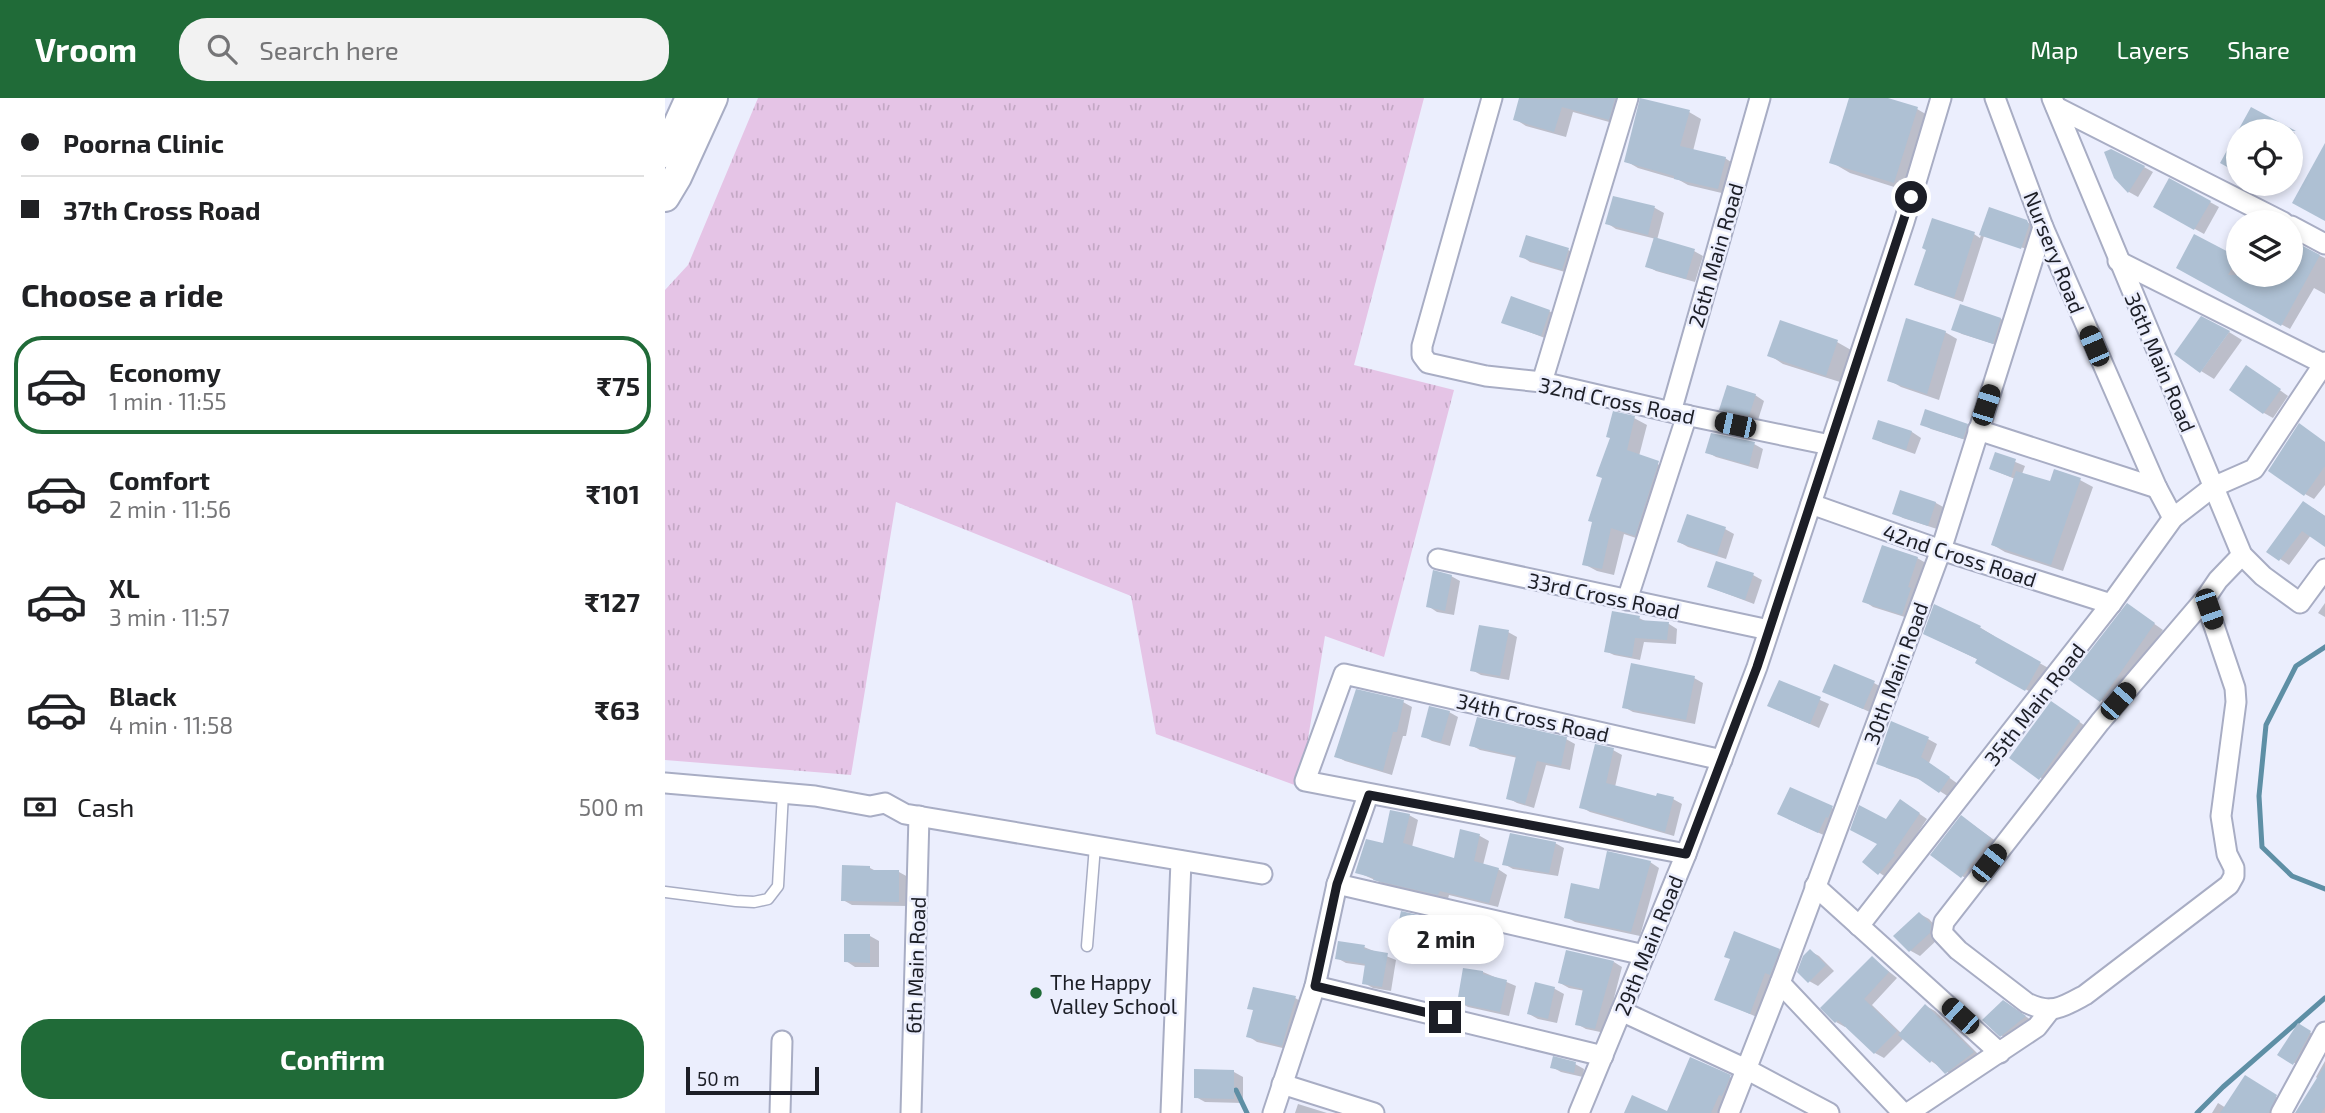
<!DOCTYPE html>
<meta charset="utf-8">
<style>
:root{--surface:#fff;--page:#f2f2f2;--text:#202124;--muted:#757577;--line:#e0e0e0;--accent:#206b38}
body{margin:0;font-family:"Exo 2",sans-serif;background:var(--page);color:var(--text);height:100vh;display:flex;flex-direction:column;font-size:26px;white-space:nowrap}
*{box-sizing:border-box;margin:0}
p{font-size:23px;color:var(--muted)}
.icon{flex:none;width:38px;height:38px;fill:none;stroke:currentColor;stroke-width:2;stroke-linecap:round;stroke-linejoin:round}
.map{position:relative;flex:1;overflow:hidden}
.details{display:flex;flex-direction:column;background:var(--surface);width:665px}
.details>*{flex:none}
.top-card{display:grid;align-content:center;height:154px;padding:0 21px;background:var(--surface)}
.buttons{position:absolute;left:1561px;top:21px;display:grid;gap:14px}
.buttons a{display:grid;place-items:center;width:77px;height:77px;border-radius:50%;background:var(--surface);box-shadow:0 4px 10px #0003;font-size:35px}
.scale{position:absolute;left:21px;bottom:18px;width:133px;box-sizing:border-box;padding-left:7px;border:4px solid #1c1e26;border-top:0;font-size:19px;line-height:24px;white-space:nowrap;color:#1c1e26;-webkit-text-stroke:5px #ebeefd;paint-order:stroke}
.end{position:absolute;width:32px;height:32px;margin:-16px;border:9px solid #1c1e26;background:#fff;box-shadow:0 0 0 4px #fff}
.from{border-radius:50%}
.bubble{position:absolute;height:49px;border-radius:24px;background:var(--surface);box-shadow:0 4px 10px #0003;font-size:23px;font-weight:700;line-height:49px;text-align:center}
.car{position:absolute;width:21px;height:42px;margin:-21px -10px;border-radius:9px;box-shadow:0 0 5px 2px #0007;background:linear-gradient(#222 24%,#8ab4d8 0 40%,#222 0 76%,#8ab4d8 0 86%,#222 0)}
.top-card b{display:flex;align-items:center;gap:24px;height:66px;font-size:26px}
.top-card b+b{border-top:2px solid var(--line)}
.top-card i{width:18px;height:18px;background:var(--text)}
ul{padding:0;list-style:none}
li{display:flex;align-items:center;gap:21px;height:98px;margin:0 14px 10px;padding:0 7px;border:4px solid transparent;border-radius:28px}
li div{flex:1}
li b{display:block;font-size:26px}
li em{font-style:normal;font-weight:700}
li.active{border-color:var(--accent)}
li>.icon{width:63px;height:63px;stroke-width:1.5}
h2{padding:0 21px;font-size:32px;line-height:84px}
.pay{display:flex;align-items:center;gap:18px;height:77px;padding:0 21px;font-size:26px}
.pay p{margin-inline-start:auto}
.cta{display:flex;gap:14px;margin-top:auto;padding:14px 21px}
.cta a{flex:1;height:80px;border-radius:28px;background:var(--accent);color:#fff;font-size:28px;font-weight:700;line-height:80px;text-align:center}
header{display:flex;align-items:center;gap:42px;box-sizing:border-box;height:98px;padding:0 35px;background:var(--accent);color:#fff}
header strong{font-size:33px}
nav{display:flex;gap:38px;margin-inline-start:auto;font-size:24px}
.search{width:490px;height:63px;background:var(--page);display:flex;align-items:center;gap:18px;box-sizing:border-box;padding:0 24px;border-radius:28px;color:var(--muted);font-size:26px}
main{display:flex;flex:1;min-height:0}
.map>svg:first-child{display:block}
.grass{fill:url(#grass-tufts)}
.shadow{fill:#0003}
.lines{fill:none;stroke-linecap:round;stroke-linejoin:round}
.stream{stroke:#5e8fa5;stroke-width:5}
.building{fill:#aec0d3}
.service-casing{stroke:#a8adc4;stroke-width:13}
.minor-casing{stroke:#a8adc4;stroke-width:23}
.secondary-casing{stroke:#a8adc4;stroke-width:32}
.service{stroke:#fff;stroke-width:10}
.minor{stroke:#fff;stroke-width:19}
.secondary{stroke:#fff;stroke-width:28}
.route{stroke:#1c1e26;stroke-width:9}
.poi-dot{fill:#206b38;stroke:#ebeefd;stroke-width:2.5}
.labels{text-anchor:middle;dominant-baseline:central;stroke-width:5;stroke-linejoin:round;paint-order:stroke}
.street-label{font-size:21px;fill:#1c1e26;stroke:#ebeefd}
.poi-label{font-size:21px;fill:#1c1e26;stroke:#ebeefd;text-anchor:start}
</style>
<header>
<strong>Vroom</strong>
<div class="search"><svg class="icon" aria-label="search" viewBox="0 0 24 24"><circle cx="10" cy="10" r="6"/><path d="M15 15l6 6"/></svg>Search here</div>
<nav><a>Map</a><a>Layers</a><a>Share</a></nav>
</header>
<main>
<section class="details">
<div class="top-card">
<b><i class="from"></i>Poorna Clinic</b>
<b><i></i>37th Cross Road</b>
</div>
<h2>Choose a ride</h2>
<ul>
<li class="active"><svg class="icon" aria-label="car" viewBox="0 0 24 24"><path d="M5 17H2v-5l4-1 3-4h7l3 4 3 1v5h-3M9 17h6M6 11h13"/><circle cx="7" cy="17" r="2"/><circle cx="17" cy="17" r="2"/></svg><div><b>Economy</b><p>1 min · 11:55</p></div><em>₹75</em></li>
<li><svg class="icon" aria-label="car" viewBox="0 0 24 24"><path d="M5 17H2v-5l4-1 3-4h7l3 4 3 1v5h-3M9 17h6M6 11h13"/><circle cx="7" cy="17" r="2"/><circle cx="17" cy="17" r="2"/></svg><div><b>Comfort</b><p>2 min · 11:56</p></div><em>₹101</em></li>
<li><svg class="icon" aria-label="car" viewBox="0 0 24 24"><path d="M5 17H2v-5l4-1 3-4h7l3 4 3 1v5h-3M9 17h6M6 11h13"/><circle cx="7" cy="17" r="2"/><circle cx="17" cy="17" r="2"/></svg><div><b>XL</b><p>3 min · 11:57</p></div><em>₹127</em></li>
<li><svg class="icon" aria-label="car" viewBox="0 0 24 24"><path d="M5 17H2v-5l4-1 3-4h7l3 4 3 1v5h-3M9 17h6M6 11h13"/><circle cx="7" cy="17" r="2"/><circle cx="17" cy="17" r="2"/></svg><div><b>Black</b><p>4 min · 11:58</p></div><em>₹63</em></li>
</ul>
<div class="pay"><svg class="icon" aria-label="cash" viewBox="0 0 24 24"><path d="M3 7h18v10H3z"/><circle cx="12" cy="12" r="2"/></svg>Cash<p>500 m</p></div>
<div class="cta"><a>Confirm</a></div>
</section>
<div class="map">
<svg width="1660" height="1015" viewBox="0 0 1660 1015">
<defs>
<pattern id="grass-tufts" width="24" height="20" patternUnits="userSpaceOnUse" patternTransform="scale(1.75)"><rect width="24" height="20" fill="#e5c4e6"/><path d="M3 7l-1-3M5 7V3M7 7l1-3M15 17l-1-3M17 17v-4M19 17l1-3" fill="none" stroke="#c4a8c5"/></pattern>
</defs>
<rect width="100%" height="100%" fill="#ebeefd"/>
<polygon class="grass" points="93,0 759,0 689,267 789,292 719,559 660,538 635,689 491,636 466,498 231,404 186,677 0,662 0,192 23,167"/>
<g class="shadow">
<polygon points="856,0 965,0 955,27 908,14 901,39 861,28 850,21"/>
<polygon points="1186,0 1217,0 1252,11 1271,22 1248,95 1185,75 1166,64"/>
<polygon points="1587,11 1630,35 1626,43 1626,33 1574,33"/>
<polygon points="1024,14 1036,21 1028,53 1060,60 1072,68 1065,97 1023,87 1014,82 973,70 961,63"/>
<polygon points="1479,69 1488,74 1473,99 1464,94 1451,79"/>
<polygon points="1505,82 1554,109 1539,136 1490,109"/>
<polygon points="949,100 990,110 999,115 992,142 1029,153 1038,158 1030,184 991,173 982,168 991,141 951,131 942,125"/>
<polygon points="1325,112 1362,124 1371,129 1365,152 1319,138 1298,204 1260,191 1251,186 1309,136 1315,140"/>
<polygon points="1530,138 1573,161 1573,177 1601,177 1617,185 1621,177 1626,177 1626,169 1637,149 1660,160 1660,196 1649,190 1625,231 1513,169"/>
<polygon points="903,152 912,157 907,176 865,164 856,158"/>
<polygon points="1296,208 1336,221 1345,227 1338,249 1297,236 1288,231"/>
<polygon points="884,213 893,218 885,242 838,224"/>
<polygon points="1280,234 1292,241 1274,302 1236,289 1224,282"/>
<polygon points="1564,234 1577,242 1549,281 1536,273"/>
<polygon points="1172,244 1186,252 1175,284 1118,266 1104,257"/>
<polygon points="1591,275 1623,298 1608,320 1599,315"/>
<polygon points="1090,297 1099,303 1093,322 1065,316 1056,311"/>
<polygon points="969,320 982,327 974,358 1006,372 983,444 959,436 949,477 932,473 919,466 938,380"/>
<polygon points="1214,324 1247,334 1256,340 1250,356 1218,345 1209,340"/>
<polygon points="1257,326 1302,327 1311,332 1307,344 1266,331"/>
<polygon points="1643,333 1660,345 1660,387 1649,401 1640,396"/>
<polygon points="1089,346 1098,351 1093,371 1051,359 1042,354"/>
<polygon points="1331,356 1360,368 1357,376 1386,386 1415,382 1428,389 1398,473 1340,454 1328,447 1350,381 1326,371"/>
<polygon points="1236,394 1271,405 1280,410 1272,431 1238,420 1229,415"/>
<polygon points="1648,410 1660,418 1660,447 1646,437 1624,467 1603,453"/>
<polygon points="1060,431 1069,436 1061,461 1023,449 1014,444"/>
<polygon points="1252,460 1261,465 1246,521 1208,509 1199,503"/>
<polygon points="1088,477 1097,482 1089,506 1044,489"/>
<polygon points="786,478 795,483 789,517 772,514 763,508"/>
<polygon points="1660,505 1660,519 1653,515"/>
<polygon points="1270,509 1316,530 1329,538 1328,540 1389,573 1375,599 1326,573 1314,562 1260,536"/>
<polygon points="1471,513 1498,532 1445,607 1436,602"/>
<polygon points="974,520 982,524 1004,526 1012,531 1011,546 979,544 975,562 949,557 941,553"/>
<polygon points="843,534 852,539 844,582 816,577 807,572"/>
<polygon points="1029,580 1038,585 1030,626 968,614 959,609"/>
<polygon points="1115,584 1164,606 1154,630 1113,612"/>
<polygon points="1209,585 1218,590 1207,615 1169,598"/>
<polygon points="738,604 747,609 741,638 738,638 727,677 680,663 671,658"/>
<polygon points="1395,610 1423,630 1384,685 1346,660"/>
<polygon points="784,614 793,619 785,648 767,643 758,638"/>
<polygon points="901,641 910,646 905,672 881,667 869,710 852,705 843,700 853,660 815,652 806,647"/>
<polygon points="1263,641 1272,646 1264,665 1293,686 1284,699 1259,683 1222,670 1213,665"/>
<polygon points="948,652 957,657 950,689 992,700 1008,701 1017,706 1009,738 925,714 916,709"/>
<polygon points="1243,708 1262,721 1222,780 1199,764 1214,746 1221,723"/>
<polygon points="1165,709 1174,714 1163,739 1123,721"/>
<polygon points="744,717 753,722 747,749 790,762 796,734 815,738 824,743 818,767 833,771 842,777 833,809 784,797 783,801 719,786 692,774"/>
<polygon points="1297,719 1339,749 1311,786 1297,778"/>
<polygon points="890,745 899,750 893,778 848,771 839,766"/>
<polygon points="985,764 994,770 975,838 910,824 901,819 935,793"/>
<polygon points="205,770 211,773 234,774 243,779 242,808 187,807 178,802"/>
<polygon points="1255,816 1264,821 1275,833 1274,840 1255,858 1246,853 1231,838"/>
<polygon points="756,820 765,825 757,862 738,858 729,853"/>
<polygon points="205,838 214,843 214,869 190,869 181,863"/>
<polygon points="699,849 731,862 726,893 708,890 699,885 702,868 681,865 672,860"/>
<polygon points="1114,852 1123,857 1094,920 1051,901"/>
<polygon points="1145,853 1154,858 1169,873 1153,888 1144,883"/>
<polygon points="1207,860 1232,880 1207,907 1236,935 1261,908 1270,913 1317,960 1290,979 1266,963 1239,940 1219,960 1210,955 1181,927 1180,929 1171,924"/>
<polygon points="949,864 957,869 940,935 921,931 912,926 920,893 904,890 895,885"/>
<polygon points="818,874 851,888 844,918 803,909 794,904"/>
<polygon points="871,886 890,891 899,896 892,925 873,921 864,916"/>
<polygon points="630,900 639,905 626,952 592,944 583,938"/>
<polygon points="1347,909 1369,924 1345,943 1336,937"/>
<polygon points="1633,927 1654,940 1638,970 1614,956"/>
<polygon points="1660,963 1660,1015 1632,1015 1653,981 1651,979"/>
<polygon points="910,966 919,971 918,979 896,974 887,969"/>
<polygon points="569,974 578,979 578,1005 540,1004 531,999"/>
<polygon points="1065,979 1074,984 1057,1015 1011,1015"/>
<polygon points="1580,980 1621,1005 1616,1015 1547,1015 1553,1005 1561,1010"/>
<polygon points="633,1006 662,1015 630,1015"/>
</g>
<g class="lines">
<g class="stream">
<polyline points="1660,549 1631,568 1601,627 1594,698 1597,749 1627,778 1660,791"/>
<polyline points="571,992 582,1015"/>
<polyline points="1532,1015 1558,989 1660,900"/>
</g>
</g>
<g class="building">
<polygon points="854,0 881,1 950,0 944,22 897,9 889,34 848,22"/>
<polygon points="975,0 1025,12 1015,48 1061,59 1053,91 1009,81 1009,78 959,64"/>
<polygon points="1184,0 1223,0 1253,9 1229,85 1164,65"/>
<polygon points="1586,9 1631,33 1573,33 1573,75 1555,65"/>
<polygon points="1660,45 1660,123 1627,105"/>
<polygon points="1446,51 1480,68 1463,95 1449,80 1439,54"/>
<polygon points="1504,80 1546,103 1529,132 1488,109"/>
<polygon points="948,98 990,108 983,137 940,126"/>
<polygon points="1324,109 1362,122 1364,127 1356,151 1314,137"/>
<polygon points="1267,120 1310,134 1289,200 1249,187 1261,152 1257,150"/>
<polygon points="1529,136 1573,159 1563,177 1604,177 1616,183 1619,177 1626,177 1626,165 1636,147 1655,157 1616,228 1511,170"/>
<polygon points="861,137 904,150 897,172 854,159"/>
<polygon points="989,139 1030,151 1021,181 980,169"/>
<polygon points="846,198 885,212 876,238 836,225"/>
<polygon points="1295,206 1336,220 1328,246 1286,232"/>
<polygon points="1536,218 1565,233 1535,275 1509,256"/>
<polygon points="1241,220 1281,233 1262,296 1222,283"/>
<polygon points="1115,222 1173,242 1161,278 1102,258"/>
<polygon points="1581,267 1616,291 1598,316 1564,292"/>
<polygon points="1062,287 1091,296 1084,318 1054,312"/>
<polygon points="1260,311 1303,326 1298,341 1255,327"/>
<polygon points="948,313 970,318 962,352 994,363 970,438 946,430 937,471 917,467 927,424 923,423 937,380 931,378 945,340 941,339"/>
<polygon points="1213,322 1247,333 1241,352 1207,341"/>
<polygon points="1634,325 1660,344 1660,368 1639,398 1603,373"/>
<polygon points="1046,335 1090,344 1084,367 1040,355"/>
<polygon points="1330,354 1351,361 1346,379 1324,371"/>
<polygon points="1389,371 1416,380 1386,467 1326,447 1351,373 1385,383"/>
<polygon points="1235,392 1271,404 1263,428 1227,416"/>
<polygon points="1638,403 1660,418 1660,449 1637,433 1614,463 1601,454"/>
<polygon points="1022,416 1061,429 1052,457 1012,444"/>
<polygon points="1217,447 1253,459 1243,489 1246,490 1237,517 1197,504"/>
<polygon points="1051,463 1089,475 1080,502 1042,489"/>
<polygon points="768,472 787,477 780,513 761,509"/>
<polygon points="1462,505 1490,525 1435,604 1403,581"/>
<polygon points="1269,506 1316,528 1315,530 1376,564 1360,593 1310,565 1312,561 1258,536"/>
<polygon points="947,513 975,518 974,522 1004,524 1002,542 970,540 967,559 939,554"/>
<polygon points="814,527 844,532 835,578 805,573"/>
<polygon points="966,565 1030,578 1021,622 957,610"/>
<polygon points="1169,566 1210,583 1198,611 1157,594"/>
<polygon points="1114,582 1156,599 1145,626 1102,608"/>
<polygon points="691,591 739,602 732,634 728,634 718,673 669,659"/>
<polygon points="1386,603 1415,623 1374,682 1344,660"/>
<polygon points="764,608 785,613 776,644 756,639"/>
<polygon points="812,619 902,639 896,668 872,663 860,706 841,701 851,658 804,648"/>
<polygon points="1226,623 1264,639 1256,659 1285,679 1274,695 1252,680 1211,666"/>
<polygon points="930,646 949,650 941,685 991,698 992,695 1009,699 1000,734 958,723 959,721 914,710"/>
<polygon points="1125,689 1168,708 1163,720 1161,719 1153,735 1112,716"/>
<polygon points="1235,701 1255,715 1228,755 1230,757 1213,777 1197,764 1212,746 1185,732 1194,707 1221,721"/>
<polygon points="725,712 745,716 738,745 789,760 795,731 815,736 809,763 834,770 824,805 775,793 773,797 708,782 709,780 690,775 701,741 718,745"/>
<polygon points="1296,717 1326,740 1296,780 1265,757"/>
<polygon points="845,735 891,744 884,775 837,767"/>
<polygon points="942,753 986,763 966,834 899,820 906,785 934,791"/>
<polygon points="177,767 205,768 205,772 234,772 234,804 176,803"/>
<polygon points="736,813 757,818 748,858 727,853"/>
<polygon points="1254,814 1266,826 1265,835 1244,854 1228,838"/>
<polygon points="1069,833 1115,851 1105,877 1100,875 1085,916 1049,902 1065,861 1059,859"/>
<polygon points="179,836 205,836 205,865 179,864"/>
<polygon points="673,843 700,847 699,851 723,855 717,889 697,886 700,866 670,861"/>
<polygon points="1145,851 1161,867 1143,885 1132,874 1138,858"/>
<polygon points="901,852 949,863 930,931 910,927 918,891 893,885"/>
<polygon points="1207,858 1224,874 1199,901 1232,933 1209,956 1173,922 1170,925 1155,910"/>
<polygon points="798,870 818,873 818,876 842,882 835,914 792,905"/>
<polygon points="870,884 890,889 883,921 862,916"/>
<polygon points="588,889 631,898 617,948 581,939 588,912 582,911"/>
<polygon points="1338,902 1361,918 1335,939 1317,922"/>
<polygon points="1260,906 1309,954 1280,976 1267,962 1265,965 1233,937"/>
<polygon points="1633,925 1646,933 1628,967 1612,957"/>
<polygon points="888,958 911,964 909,975 885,970"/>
<polygon points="1025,959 1066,977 1057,998 1054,997 1046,1015 959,1015 967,997 1002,1013"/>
<polygon points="1660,967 1660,1009 1656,1015 1630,1015"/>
<polygon points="529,971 569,972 569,1001 529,1000"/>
<polygon points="1580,977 1612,997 1604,1015 1555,1015"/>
</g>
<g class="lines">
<defs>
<g id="service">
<polyline points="0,794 71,803 89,804 103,801 113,788 118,695"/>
<polyline points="422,848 430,748"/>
</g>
<g id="minor">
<polyline points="827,0 757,248 757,257 763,265 821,278 877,284 1006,314 1165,347"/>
<polyline points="1330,0 1378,129 1492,390 1508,420"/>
<polyline points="1387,0 1577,457 1598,478 1635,505 1660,471"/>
<polyline points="1391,9 1618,124"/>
<polyline points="1626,128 1660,146"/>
<polyline points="1453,163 1659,266"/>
<polyline points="877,284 963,0"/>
<polyline points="1006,314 1095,0"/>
<polyline points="1313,332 1492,390"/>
<polyline points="1146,406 1276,452 1446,506"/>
<polyline points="773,461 1104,532"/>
<path d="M 1540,501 L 1435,624 L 1279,824 L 1277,835 L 1293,852 L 1362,905 C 1387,917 1398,909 1420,897 L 1564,787 L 1569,778 L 1569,770 L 1562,756 L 1556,718 L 1571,604 L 1570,590 L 1540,501 L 1553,482 L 1577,457"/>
<polyline points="962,502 1022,317"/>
<polyline points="0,685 150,698 205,708 220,705 240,716 597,776"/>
<polyline points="1021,756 640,683 679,576 1057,662"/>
<polyline points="672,786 979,857"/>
<polyline points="1150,788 1335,955"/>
<polyline points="1194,828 1446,506 1508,420 1548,389 1589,371 1660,264"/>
<polyline points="1115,885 1238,1015"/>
<polyline points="650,888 938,958"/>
<polyline points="956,913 1081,971 1164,1015"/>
<polyline points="617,986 709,1015"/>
<polyline points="115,1015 117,943"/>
<polyline points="246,1015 254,718"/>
<polyline points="506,1015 516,763"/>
<polyline points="608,1015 650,888 672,786 703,697"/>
<polyline points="914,1015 1021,756 1092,569 1239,124 1276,0"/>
<polyline points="1064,1015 1115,885 1276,452 1378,129"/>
<polyline points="1243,1015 1372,929 1386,911"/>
<polyline points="1616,1015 1660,934"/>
</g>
<g id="secondary">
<polyline points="0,55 25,0"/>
<polyline points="0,99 12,79 48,0"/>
</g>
</defs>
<use href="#service" class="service-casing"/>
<use href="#minor" class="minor-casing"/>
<use href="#secondary" class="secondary-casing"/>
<use href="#service" class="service"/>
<use href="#minor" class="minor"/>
<use href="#secondary" class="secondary"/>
</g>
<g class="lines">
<polyline class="route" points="780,919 650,888 672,786 704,697 1021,756 1092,569 1246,99"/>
</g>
<circle class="poi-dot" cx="371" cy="895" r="7"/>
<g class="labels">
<g class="street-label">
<text transform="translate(1390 154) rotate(68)">Nursery Road</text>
<text transform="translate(1050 157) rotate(-74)">26th Main Road</text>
<text transform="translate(1496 264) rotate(67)">36th Main Road</text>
<text transform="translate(952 302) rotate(12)">32nd Cross Road</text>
<text transform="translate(1295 457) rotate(18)">42nd Cross Road</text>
<text transform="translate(939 497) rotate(12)">33rd Cross Road</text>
<text transform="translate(1230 575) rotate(-70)">30th Main Road</text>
<text transform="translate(1369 606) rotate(-52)">35th Main Road</text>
<text transform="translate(868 619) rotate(13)">34th Cross Road</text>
<text transform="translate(983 847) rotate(-68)">29th Main Road</text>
<text transform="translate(250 867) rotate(-88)">6th Main Road</text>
</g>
<g class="poi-label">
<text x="385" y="883">The Happy<tspan x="385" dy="24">Valley School</tspan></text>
</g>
</g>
</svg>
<div class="buttons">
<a><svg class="icon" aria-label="locate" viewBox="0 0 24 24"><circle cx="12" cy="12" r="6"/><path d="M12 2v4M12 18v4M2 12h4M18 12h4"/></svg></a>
<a><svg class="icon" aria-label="layers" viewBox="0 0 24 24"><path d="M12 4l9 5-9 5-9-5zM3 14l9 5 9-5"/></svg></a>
</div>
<div class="scale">50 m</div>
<i class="end from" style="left:1246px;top:99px"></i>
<i class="end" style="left:780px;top:919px"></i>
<div class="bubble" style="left:723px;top:817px;width:116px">2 min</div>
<i class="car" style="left:1429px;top:248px;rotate:337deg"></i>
<i class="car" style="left:1321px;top:307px;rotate:18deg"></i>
<i class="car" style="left:1070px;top:327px;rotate:282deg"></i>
<i class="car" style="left:1544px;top:511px;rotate:161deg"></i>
<i class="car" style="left:1453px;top:603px;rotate:41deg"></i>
<i class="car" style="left:1324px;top:765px;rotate:38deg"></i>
<i class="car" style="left:1295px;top:918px;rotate:312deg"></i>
</div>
</main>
